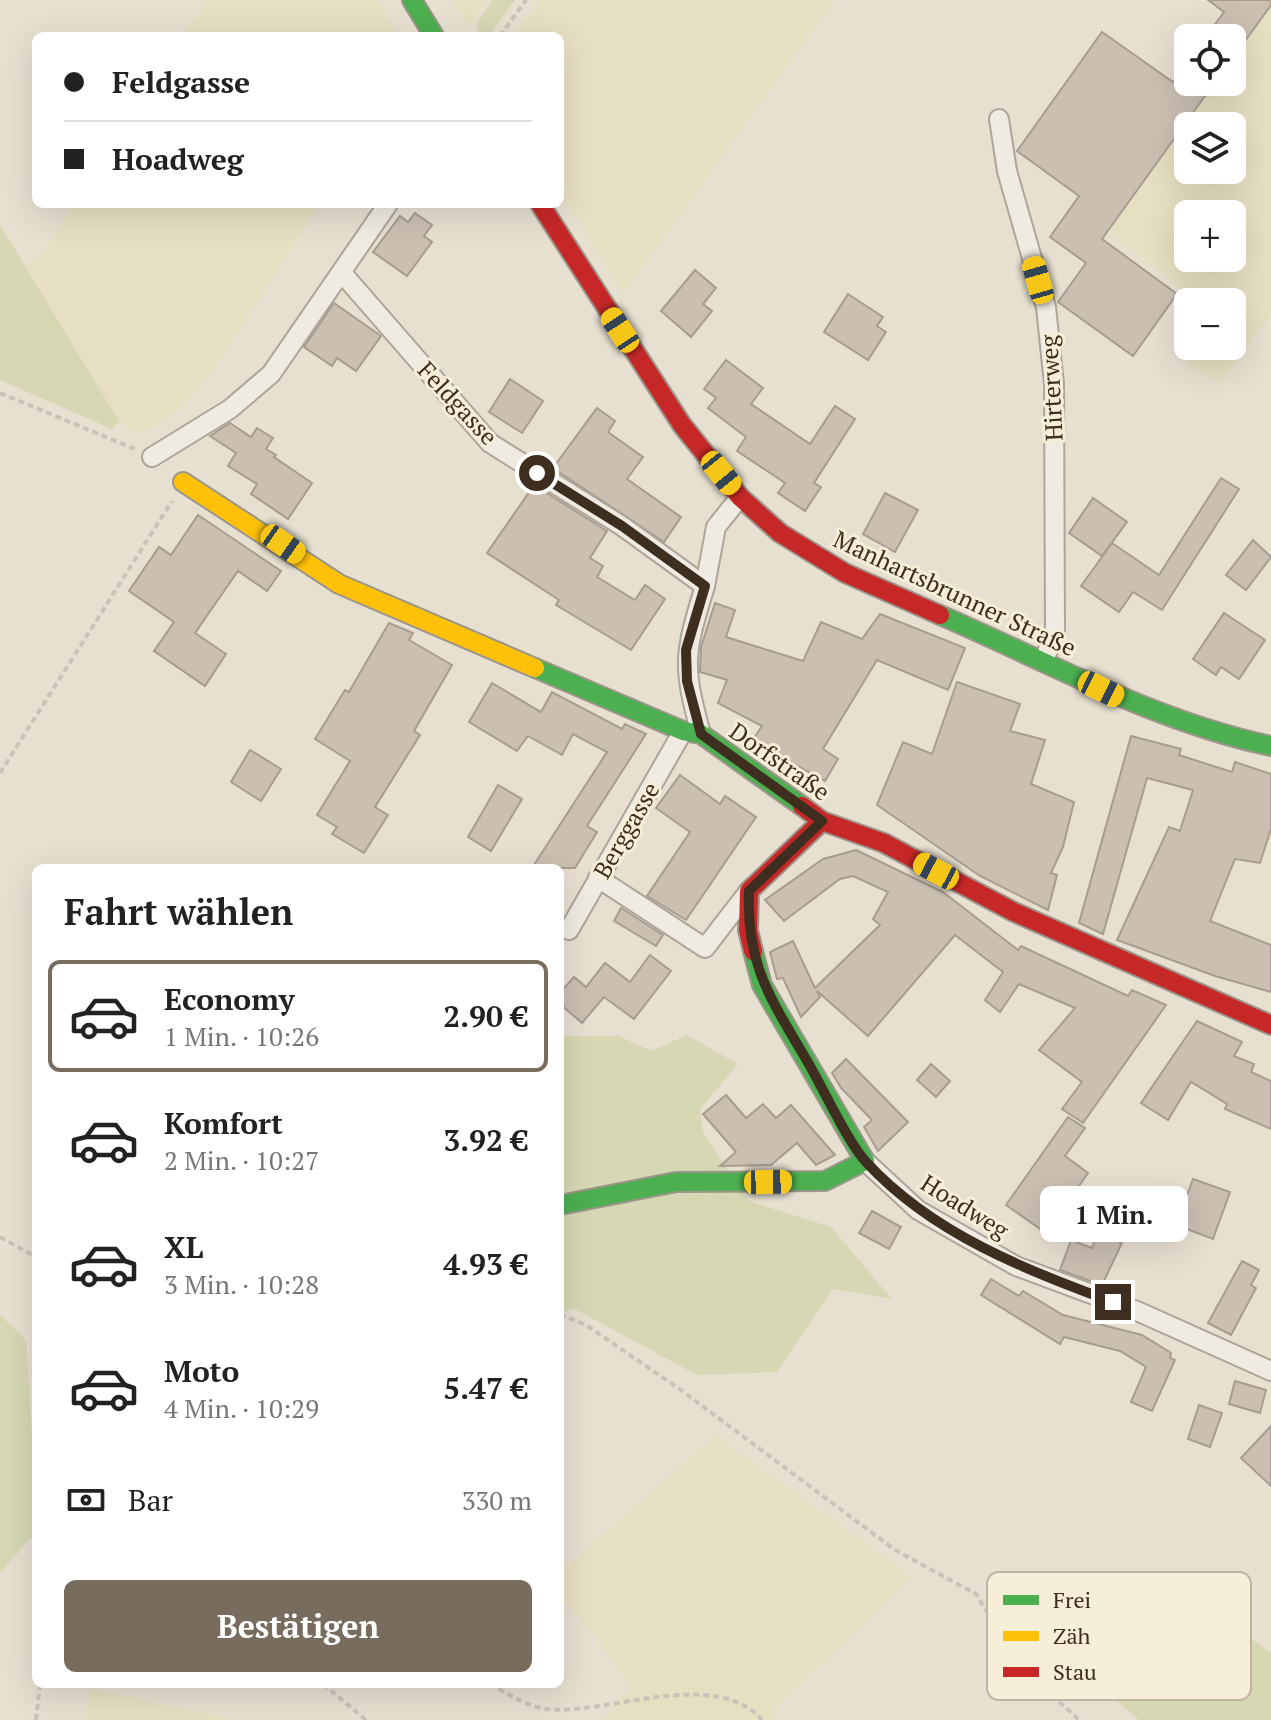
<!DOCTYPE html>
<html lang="de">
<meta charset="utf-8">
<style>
:root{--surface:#fff;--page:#f2f2f2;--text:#222;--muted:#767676;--line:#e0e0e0;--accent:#786c5e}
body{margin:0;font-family:"PT Serif",serif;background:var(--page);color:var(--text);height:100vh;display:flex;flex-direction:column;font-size:30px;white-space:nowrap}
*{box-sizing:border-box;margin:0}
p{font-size:26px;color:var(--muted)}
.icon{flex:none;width:44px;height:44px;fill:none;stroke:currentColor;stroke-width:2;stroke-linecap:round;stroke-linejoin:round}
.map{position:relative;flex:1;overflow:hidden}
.panel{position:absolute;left:32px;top:864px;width:532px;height:824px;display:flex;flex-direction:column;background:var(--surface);border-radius:12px;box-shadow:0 8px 32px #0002}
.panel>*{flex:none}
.top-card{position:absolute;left:32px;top:32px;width:532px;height:176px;border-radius:12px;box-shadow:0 8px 32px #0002;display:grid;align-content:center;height:176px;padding:0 32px;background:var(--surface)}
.fabs{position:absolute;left:1174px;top:24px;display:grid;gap:16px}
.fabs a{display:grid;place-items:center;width:72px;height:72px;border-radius:12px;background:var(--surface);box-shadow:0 8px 32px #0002;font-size:40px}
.end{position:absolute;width:36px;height:36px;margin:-18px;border:10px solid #3d2e20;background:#fff;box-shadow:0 0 0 4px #fff}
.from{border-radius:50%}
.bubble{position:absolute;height:56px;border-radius:12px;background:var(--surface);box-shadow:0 8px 32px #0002;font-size:26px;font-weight:700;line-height:56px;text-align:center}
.car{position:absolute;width:24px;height:48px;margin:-24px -12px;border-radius:10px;box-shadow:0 0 6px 2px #0007;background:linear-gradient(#f5c518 24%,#345 0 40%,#f5c518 0 76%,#345 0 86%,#f5c518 0)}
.top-card b{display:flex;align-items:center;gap:28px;height:76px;font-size:30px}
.top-card b+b{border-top:2px solid var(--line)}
.top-card i{width:20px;height:20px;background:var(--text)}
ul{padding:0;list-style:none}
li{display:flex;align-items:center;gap:24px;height:112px;margin:0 16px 12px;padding:0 16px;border:4px solid transparent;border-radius:12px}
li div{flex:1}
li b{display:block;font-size:30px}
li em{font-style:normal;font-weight:700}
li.active{border-color:var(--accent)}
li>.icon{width:72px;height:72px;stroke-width:1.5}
h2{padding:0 32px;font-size:36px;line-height:96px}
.pay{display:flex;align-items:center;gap:20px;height:88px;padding:0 32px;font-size:30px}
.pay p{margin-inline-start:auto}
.action{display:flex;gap:16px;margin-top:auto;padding:16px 32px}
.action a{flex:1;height:92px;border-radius:12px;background:var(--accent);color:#fff;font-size:32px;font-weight:700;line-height:92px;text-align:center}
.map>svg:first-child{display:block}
.farmland{fill:#e6dfc2;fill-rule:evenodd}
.green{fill:#d6d7b3}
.building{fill:#cbbfb2;stroke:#a89c90;stroke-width:2}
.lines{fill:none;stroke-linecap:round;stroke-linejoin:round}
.street-casing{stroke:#ada599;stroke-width:22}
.fast-casing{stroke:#9c958a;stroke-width:22}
.slow-casing{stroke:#9c958a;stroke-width:22}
.jam-casing{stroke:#9c958a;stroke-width:22}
.path{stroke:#c8c2b9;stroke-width:4;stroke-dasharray:6 4;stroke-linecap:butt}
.street{stroke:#efebe3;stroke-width:18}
.fast{stroke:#4caf50;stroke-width:18}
.slow{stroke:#ffc107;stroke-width:18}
.jam{stroke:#c62828;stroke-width:18}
.route{stroke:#3d2e20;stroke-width:10}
.labels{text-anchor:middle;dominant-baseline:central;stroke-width:6;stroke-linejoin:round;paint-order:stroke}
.street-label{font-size:24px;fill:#3d2e20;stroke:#f7eed8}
.key{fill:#f7eed8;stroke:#bfb4a1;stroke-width:2}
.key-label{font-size:22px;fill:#3d2e20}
</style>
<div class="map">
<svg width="1271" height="1720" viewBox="0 0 1271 1720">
<rect width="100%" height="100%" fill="#e7e0d1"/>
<g class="farmland">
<polygon points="206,0 378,0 399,36 183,36"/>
<polygon points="451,0 487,0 469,26"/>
<polygon points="537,0 835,0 623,294 560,192 560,36 514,36"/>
<path d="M 1271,5 L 1271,314 L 1219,385 L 1176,353 L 1188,336 L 1188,346 L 1232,346 L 1232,302 L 1199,302 L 1108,231 L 1215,82 L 1232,82 L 1232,59 ZM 1188,126 L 1232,126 L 1232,170 L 1188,170 ZM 1188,214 L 1232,214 L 1232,258 L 1188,258 Z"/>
<polygon points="74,204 320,204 214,370 177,412 140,434 119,421 25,267 39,259"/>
<polygon points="715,1435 912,1577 774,1710 778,1720 603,1720 631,1686 560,1592 560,1573"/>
<polygon points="92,1689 237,1720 82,1720"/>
</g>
<g class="green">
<polygon points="493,0 515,0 489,36 480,36 476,25"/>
<polygon points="0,225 119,421 112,429 0,380"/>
<polygon points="687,1035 738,1064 700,1109 703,1132 748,1201 831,1227 892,1299 833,1289 777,1372 697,1375 573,1308 560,1314 560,1036 619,1036 651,1051"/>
<polygon points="0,1315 26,1340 33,1451 36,1451 36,1532 0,1573"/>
<polygon points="1158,1572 1271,1653 1271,1720 1139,1720 1043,1637"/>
</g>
<g class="building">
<polygon points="1208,0 1271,0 1271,5 1232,59 1232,38 1205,38 1224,12"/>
<polygon points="1102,32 1173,82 1188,62 1188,82 1215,82 1102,239 1177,294 1133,356 1058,302 1086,263 1050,237 1079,196 1017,151"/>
<polygon points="415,213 432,225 424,236 432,242 407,276 373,252 400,216 408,222"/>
<polygon points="695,270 716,288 703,304 712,311 691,337 661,311"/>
<polygon points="848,294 883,317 877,326 886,332 868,360 824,332"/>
<polygon points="334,303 381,336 356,371 337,358 332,366 304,347"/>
<polygon points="726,360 763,388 751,404 810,444 835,406 855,419 814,483 821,487 805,511 778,493 785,483 737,451 746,437 708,408 716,398 704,389"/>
<polygon points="510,379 543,401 522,433 489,412"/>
<polygon points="597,408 615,421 608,432 643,457 627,479 681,517 664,542 553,468"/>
<polygon points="230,423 251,437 257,428 273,438 266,449 276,455 274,457 312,483 288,519 251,494 257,484 228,466 236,453 210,436"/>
<polygon points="1221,478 1239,489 1162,610 1133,592 1119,612 1081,586 1112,543 1159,575"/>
<polygon points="534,485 607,531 590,558 603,566 597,577 635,600 645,585 665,599 631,650 556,605 559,600 487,553"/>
<polygon points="885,493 918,510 895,552 863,534"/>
<polygon points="1093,498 1127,522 1102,556 1069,533"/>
<polygon points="198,515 281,571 267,591 238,571 195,633 226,654 205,686 154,651 174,622 129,591 159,547 171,555"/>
<polygon points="1253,540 1271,557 1246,590 1226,575"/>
<polygon points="715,603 735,610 726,637 803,661 821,622 862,639 880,614 965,648 948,690 877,660 823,749 838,759 825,781 752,741 762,726 718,703 727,680 700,672 701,647"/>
<polygon points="1224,613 1265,640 1239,679 1221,667 1216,675 1193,659"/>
<polygon points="389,623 413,633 409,640 452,665 414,731 420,735 375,807 388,815 364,853 332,834 337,827 317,815 350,761 315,739 345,690 349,692"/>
<polygon points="957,682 1020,704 1010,731 1045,740 1031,784 1074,802 1063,847 1051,873 1057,875 1048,910 980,876 877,805 903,742 932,754"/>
<polygon points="492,683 541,712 552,692 622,729 625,724 646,734 587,826 597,832 575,868 532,868 607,752 573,734 562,755 528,736 517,751 469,722"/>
<polygon points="1131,736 1181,749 1179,755 1232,772 1235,762 1271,774 1271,829 1260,863 1235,859 1210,921 1271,945 1271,992 1215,976 1117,940 1169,827 1180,831 1193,790 1147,778 1103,934 1079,923"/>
<polygon points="250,750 281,769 261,801 231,782"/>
<polygon points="680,775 720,804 725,796 756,817 686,920 647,896 690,832 656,808"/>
<polygon points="498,785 522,799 491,851 468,837"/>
<polygon points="856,850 943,892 1018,950 1021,946 1128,996 1132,990 1166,1005 1083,1123 1062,1109 1082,1082 1039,1050 1075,1008 1019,984 1000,1012 985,1000 1003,972 955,935 868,1036 817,991 820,997 801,1017 783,978 777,979 770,952 793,941 815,988 880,925 873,919 888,892 853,876 840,879 784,921 765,900 823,859"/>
<polygon points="621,908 663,935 656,946 614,921"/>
<polygon points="650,955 671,971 634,1019 604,997 582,1023 560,1004 560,993 574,977 586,987 605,963 630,982"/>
<polygon points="1197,1021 1242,1042 1234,1056 1254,1064 1251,1072 1271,1081 1271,1129 1225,1109 1227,1104 1191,1082 1168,1120 1141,1103"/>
<polygon points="846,1059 908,1122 878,1151 864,1127 872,1120 841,1088 832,1073"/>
<polygon points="931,1064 950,1081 936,1097 917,1080"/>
<polygon points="726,1095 746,1118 763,1104 776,1118 791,1105 835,1155 816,1165 797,1143 771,1165 720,1166 736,1152 703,1114"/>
<polygon points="1068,1117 1085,1128 1065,1156 1088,1173 1046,1233 1006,1205"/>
<polygon points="1193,1179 1230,1192 1213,1239 1176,1225"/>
<polygon points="872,1211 901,1227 889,1249 859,1233"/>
<polygon points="1098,1232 1122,1243 1102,1285 1060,1270 1071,1240 1092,1248"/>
<polygon points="1242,1261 1259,1270 1251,1285 1256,1288 1231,1335 1208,1323"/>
<polygon points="991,1279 1019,1296 1023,1291 1063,1315 1142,1335 1171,1353 1170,1358 1175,1360 1152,1411 1131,1402 1146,1367 1120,1351 1064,1337 1060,1344 981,1295"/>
<polygon points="1235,1381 1266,1390 1260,1413 1229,1404"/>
<polygon points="1199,1405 1222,1413 1210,1447 1188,1439"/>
<polygon points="1271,1426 1271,1486 1241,1458"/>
</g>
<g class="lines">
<defs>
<g id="street">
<polyline points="999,119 1007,171 1046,307 1054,384 1055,633 1044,660"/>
<path d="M 342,273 L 490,443 L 622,526 L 705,586 C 684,655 682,664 701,734"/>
<polyline points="152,457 230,409 271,374 388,204"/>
<polyline points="705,586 716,527 740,497"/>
<polyline points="598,878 705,948 749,891"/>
<polyline points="569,930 683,731"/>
<polyline points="865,1161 918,1210 1016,1266 1137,1311 1271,1371"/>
</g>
<g id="fast">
<polyline points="412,0 434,36"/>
<path d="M 940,615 C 1049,662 1153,721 1271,746"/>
<polyline points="535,668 683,731 701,734 802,806"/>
<polyline points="560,1205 676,1182 825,1181 865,1161 762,985 753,951"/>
</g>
<polyline id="slow" points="183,482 339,584 535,668"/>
<g id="jam">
<polyline points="540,204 682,425 740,497 780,533 845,573 940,615"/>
<polyline points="802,806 822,821 884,843 1014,912 1271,1025"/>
<polyline points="753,951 748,930 749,891 822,821"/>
</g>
</defs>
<use href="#street" class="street-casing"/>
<use href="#fast" class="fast-casing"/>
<use href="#slow" class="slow-casing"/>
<use href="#jam" class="jam-casing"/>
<g class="path">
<polyline points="500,36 526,0"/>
<polyline points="0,393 135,449"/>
<polyline points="0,773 172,501"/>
<polyline points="0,1237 36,1257"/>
<polyline points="560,1314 586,1325 681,1390 895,1550 976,1594 1022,1668 1079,1720"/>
<polyline points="323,1684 366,1720"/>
<path d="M 490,1684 C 506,1693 528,1707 546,1709 C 606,1716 715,1666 762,1720"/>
<polyline points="36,1720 40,1684"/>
</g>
<use href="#street" class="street"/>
<use href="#fast" class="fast"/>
<use href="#slow" class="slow"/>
<use href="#jam" class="jam"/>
</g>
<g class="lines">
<path class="route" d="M 537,473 L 622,526 L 705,586 L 686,650 L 687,681 L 701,734 L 822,821 L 749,891 C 746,964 770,998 806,1059 C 822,1086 848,1143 867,1163 C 933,1234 1024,1269 1113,1302"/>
</g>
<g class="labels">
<g class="street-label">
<text transform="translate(1051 388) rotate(-93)">Hirterweg</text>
<text transform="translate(458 403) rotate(47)">Feldgasse</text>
<text transform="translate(955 593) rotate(25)">Manhartsbrunner Straße</text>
<text transform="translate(780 761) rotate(35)">Dorfstraße</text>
<text transform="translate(626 830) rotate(-60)">Berggasse</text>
<text transform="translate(965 1206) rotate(32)">Hoadweg</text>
</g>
</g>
<rect x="987" y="1572" width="264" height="128" rx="12" class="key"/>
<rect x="1003" y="1595" width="36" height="10" fill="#4caf50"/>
<rect x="1003" y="1631" width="36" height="10" fill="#ffc107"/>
<rect x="1003" y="1667" width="36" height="10" fill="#c62828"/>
<g class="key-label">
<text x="1053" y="1608">Frei</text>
<text x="1053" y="1644">Zäh</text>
<text x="1053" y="1680">Stau</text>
</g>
</svg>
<div class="fabs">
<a><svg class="icon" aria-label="locate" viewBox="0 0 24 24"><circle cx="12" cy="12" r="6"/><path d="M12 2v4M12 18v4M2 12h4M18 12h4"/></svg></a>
<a><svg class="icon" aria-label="layers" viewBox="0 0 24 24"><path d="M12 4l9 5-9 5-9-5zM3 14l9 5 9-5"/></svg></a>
<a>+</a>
<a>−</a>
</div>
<i class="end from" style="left:537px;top:473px"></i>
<i class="end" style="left:1113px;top:1302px"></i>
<div class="bubble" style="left:1040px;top:1186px;width:148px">1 Min.</div>
<i class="car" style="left:1038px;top:280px;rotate:344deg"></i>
<i class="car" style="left:620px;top:330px;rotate:327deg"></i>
<i class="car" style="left:721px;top:473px;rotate:141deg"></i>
<i class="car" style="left:283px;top:544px;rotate:125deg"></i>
<i class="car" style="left:1101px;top:689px;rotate:116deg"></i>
<i class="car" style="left:936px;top:871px;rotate:298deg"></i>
<i class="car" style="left:768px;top:1182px;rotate:89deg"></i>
<div class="top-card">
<b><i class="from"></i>Feldgasse</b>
<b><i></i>Hoadweg</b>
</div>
<section class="panel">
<h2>Fahrt wählen</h2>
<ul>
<li class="active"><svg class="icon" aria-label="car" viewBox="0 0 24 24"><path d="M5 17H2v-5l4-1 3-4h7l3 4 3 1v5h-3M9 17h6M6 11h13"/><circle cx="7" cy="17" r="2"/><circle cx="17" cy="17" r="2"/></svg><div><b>Economy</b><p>1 Min. · 10:26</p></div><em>2.90 €</em></li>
<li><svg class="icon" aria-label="car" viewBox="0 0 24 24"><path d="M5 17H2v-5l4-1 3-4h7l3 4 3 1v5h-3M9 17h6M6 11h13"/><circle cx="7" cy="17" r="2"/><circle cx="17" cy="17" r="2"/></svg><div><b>Komfort</b><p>2 Min. · 10:27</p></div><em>3.92 €</em></li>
<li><svg class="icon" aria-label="car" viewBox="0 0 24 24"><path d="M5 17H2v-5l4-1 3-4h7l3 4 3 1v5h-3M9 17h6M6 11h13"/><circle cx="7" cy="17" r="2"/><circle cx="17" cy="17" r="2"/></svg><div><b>XL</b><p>3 Min. · 10:28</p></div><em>4.93 €</em></li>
<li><svg class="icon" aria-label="car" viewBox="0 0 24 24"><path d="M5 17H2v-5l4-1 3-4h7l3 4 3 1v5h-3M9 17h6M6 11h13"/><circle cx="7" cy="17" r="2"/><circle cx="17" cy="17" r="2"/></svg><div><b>Moto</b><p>4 Min. · 10:29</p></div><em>5.47 €</em></li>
</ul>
<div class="pay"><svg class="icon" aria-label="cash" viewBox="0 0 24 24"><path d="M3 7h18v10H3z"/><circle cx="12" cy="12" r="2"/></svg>Bar<p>330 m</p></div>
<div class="action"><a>Bestätigen</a></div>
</section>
</div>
